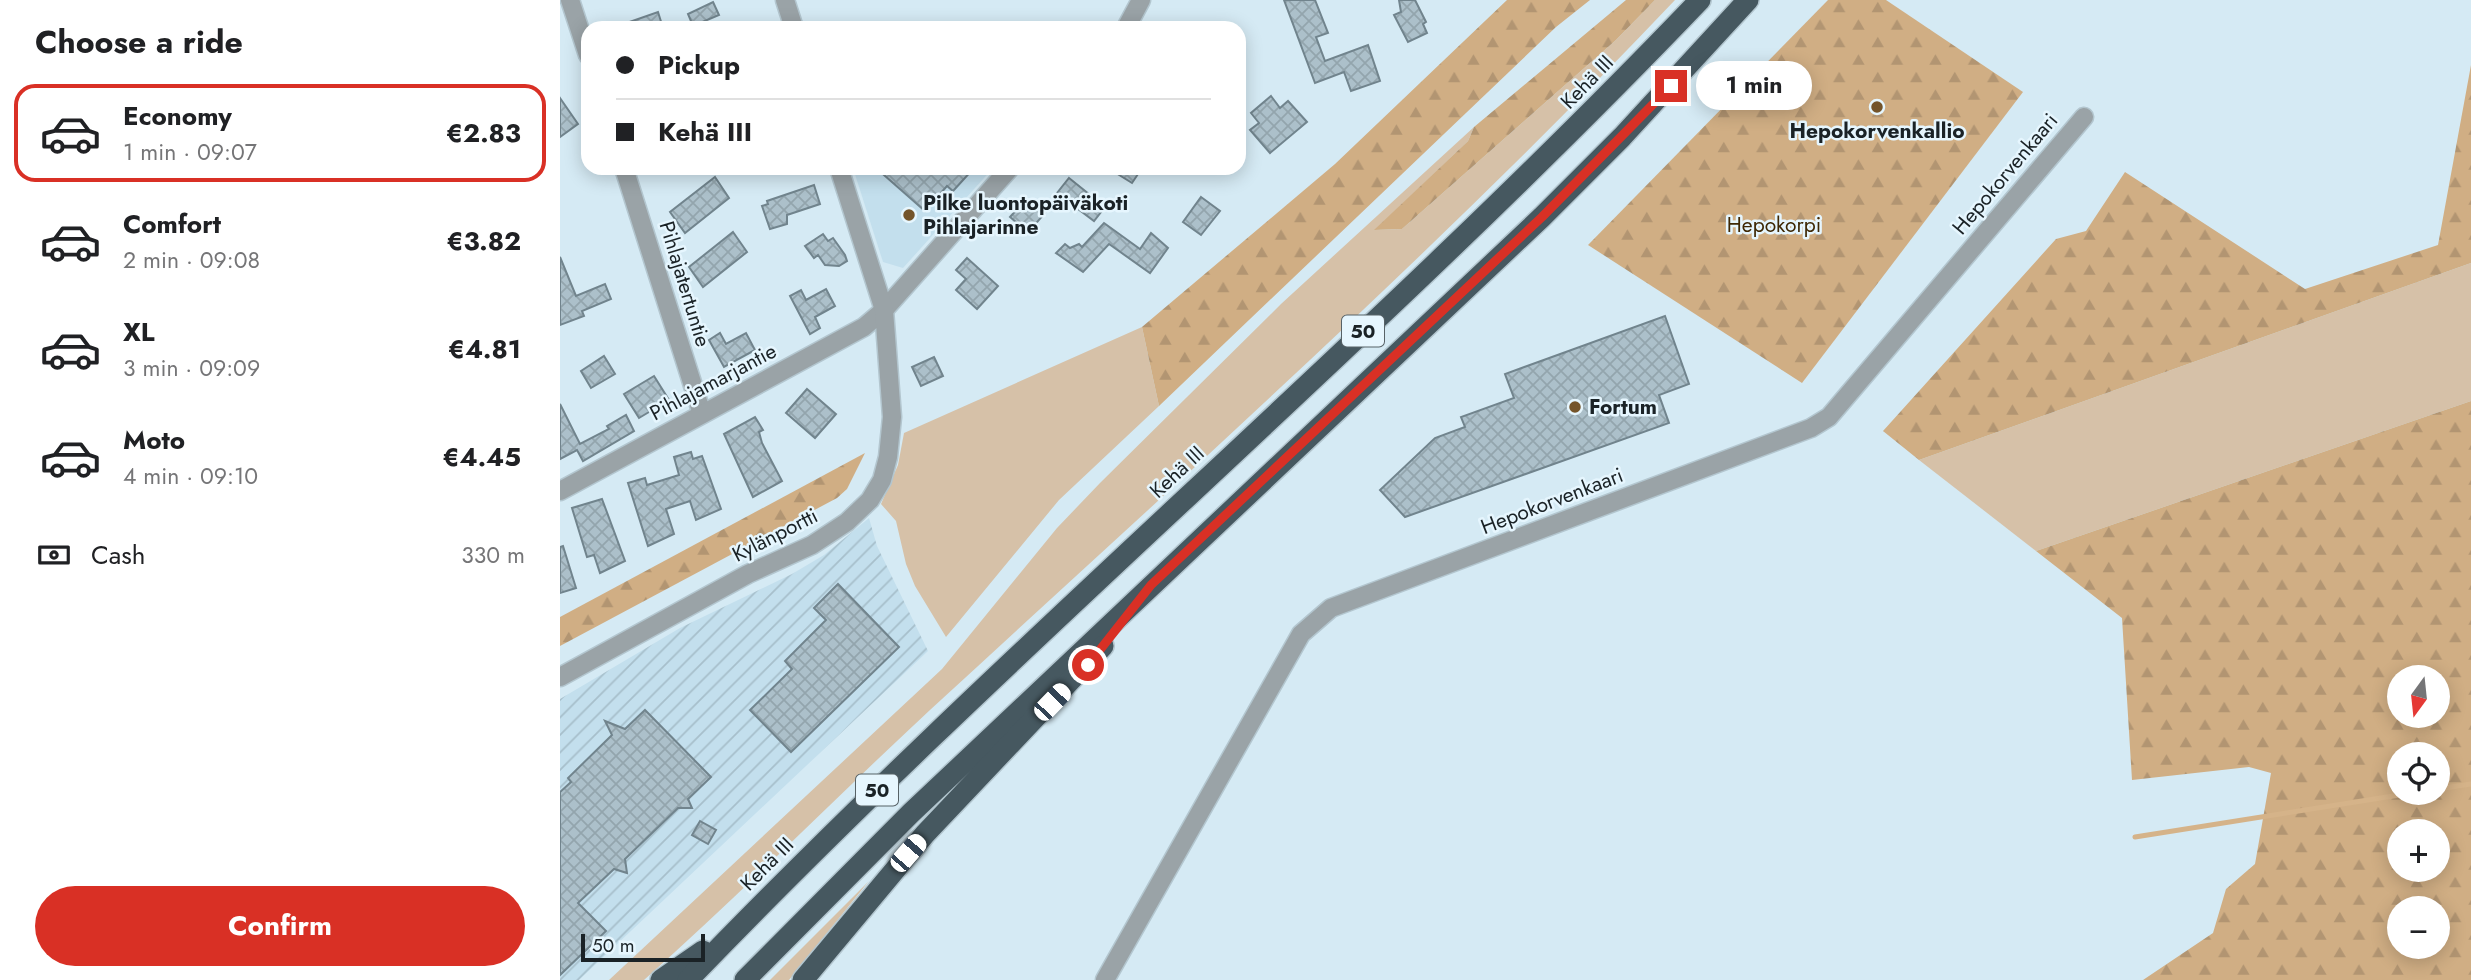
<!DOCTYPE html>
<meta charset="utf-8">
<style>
:root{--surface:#fff;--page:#f2f2f2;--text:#202124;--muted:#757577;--line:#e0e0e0;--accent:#d93025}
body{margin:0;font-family:Jost,sans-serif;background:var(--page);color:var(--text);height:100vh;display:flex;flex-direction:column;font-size:26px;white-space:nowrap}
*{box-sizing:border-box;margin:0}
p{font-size:23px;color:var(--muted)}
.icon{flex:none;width:38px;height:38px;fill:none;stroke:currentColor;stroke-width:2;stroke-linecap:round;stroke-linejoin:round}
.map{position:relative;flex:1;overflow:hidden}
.drawer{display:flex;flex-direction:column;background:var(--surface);width:560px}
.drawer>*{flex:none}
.top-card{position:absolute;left:21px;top:21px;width:665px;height:154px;border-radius:21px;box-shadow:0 4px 18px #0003;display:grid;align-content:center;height:154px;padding:0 35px;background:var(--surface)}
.needle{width:46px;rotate:195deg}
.buttons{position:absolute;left:1827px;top:665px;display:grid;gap:14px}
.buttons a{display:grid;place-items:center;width:63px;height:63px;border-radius:50%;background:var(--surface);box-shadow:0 4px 18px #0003;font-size:35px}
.scale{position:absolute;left:21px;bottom:18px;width:124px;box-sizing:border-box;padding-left:7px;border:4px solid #1a2226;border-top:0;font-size:19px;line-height:24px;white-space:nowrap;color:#1a2226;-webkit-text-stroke:5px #e6f6fe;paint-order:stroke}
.end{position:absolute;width:32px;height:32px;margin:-16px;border:9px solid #d93025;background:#fff;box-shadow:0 0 0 4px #fff}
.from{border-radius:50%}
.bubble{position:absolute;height:49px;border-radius:24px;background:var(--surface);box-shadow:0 4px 18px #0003;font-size:23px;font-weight:700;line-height:49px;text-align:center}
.car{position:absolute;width:21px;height:42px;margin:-21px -10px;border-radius:9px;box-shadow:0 0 5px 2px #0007;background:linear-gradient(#fff 24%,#345 0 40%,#fff 0 76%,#345 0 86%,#fff 0)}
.top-card b{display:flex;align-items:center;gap:24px;height:66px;font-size:26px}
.top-card b+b{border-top:2px solid var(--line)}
.top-card i{width:18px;height:18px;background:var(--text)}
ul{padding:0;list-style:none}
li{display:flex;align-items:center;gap:21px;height:98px;margin:0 14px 10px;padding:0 21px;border:4px solid transparent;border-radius:21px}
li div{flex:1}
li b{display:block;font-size:26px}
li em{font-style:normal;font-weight:700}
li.active{border-color:var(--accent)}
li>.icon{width:63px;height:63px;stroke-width:1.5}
h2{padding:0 35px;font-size:32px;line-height:84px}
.pay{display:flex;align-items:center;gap:18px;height:77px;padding:0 35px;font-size:26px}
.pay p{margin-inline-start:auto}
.cta{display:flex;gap:14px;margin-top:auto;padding:14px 35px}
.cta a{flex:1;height:80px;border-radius:42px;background:var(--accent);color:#fff;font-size:28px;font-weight:700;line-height:80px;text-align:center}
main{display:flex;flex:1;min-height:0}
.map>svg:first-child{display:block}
.built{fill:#c3dfed}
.industrial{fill:url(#industrial-furrows)}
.green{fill:#d6c1a8}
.forest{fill:url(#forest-firs);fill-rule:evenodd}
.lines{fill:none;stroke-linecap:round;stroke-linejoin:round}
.stream{stroke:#d5b389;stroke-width:5}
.building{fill:url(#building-cross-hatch);stroke:#71848d;stroke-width:2}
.minor-casing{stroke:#b3c6cf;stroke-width:21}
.highway-casing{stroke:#b3c6cf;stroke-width:24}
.minor{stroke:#9aa3a7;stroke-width:18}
.highway{stroke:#465860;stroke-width:21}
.route{stroke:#d93025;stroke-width:9}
.poi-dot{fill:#74542a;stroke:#e6f6fe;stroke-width:2.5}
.labels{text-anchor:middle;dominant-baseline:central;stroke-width:5;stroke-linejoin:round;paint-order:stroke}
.shield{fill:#e6f6fe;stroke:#576267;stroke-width:2}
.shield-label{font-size:19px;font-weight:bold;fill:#1a2226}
.street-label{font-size:21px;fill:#1a2226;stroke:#e6f6fe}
.poi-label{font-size:21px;font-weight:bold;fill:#1a2226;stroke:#e6f6fe;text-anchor:start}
.park-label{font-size:21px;fill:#3e2703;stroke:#e6f6fe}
</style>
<main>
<section class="drawer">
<h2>Choose a ride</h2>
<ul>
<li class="active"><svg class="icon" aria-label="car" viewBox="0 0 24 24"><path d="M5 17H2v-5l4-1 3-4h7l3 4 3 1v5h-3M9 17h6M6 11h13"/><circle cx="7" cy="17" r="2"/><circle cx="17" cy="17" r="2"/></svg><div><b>Economy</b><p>1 min · 09:07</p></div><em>€2.83</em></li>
<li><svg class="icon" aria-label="car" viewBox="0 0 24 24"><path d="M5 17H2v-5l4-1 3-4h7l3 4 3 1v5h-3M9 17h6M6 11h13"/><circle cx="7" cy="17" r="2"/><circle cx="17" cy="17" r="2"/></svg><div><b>Comfort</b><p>2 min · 09:08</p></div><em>€3.82</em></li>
<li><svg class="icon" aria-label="car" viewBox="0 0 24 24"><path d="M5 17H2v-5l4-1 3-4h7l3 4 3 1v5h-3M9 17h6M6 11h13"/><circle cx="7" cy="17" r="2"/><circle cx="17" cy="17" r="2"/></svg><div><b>XL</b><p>3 min · 09:09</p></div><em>€4.81</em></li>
<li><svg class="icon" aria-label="car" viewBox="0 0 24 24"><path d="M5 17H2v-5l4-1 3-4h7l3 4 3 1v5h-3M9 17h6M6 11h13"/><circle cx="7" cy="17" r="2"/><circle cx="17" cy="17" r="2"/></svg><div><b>Moto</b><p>4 min · 09:10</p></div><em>€4.45</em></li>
</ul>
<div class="pay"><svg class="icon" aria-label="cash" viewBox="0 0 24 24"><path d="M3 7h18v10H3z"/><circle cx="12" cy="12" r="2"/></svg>Cash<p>330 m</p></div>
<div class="cta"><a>Confirm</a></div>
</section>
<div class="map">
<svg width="1911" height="980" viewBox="0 0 1911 980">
<defs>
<pattern id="industrial-furrows" width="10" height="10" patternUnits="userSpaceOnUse" patternTransform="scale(1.75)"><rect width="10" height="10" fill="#c3dfed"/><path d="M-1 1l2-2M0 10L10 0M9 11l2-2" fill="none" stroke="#a7bfcb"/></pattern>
<pattern id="forest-firs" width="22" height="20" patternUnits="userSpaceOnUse" patternTransform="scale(1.75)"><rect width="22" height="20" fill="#d0ae84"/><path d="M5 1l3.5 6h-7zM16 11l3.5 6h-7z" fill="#b29572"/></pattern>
<pattern id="building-cross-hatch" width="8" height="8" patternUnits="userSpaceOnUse" patternTransform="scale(1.75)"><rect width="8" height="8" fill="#acc0ca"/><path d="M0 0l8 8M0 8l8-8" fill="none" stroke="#93a5ad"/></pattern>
</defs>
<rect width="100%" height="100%" fill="#d5eaf4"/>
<polygon class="built" points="293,168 433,168 343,268 323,262"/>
<polygon class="industrial" points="309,518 317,546 368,651 19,980 0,980 0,699 120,628 232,574 264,555"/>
<g class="green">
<path d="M 1095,0 L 1115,0 C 879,249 622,478 370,710 C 274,799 182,893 84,980 L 49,980 L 382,669 L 497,528 L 540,483 L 721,304 L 914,127 L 908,141 L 815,230 L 842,229 L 1056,40 Z"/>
<polygon points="1911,263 1911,401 1476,551 1359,460"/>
<polygon points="582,327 599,406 499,500 386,637 355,586 346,564 336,521 321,504 338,465 344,433"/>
<polygon points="309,881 229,980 210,980"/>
</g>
<g class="forest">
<polygon points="947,0 1030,0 996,27 599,406 582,327 775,164"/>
<polygon points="1066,0 1095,0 1056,40 842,229 814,230 908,141 914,127"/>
<polygon points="1268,0 1326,0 1463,92 1242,383 1028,245"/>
<polygon points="1911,65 1911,263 1359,460 1323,431 1496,239 1526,231 1565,172 1745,289 1878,245"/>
<path d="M 1911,401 L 1911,980 L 1583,980 L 1653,933 L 1666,889 L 1695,864 L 1711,773 L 1689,767 L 1572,780 L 1562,618 L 1476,551 ZM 1878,677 L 1878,716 L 1839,716 L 1839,677 ZM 1839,754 L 1878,754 L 1878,793 L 1839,793 ZM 1878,831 L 1878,870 L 1839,870 L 1839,831 ZM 1878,908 L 1878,947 L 1839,947 L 1839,908 Z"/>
<polygon points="305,453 287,489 277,498 0,646 0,617"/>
</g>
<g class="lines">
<g class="stream">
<polyline points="1878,789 1911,784"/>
<polyline points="1575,837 1852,793"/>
</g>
</g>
<g class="building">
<polygon points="724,0 755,0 768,33 756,37 765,61 808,45 820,81 791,91 784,72 755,83"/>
<polygon points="839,0 855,0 866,22 863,24 867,33 848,42 834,15 841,12"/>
<polygon points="153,2 159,15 133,26 128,14"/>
<polygon points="98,12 103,28 58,28 58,26"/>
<polygon points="711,96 720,108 728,101 747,122 710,153 690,130 699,123 691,113"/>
<polygon points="0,98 18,124 0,137"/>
<polygon points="316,168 414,168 393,191 387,186 365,211"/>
<polygon points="548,168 582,168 572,183"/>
<polygon points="155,177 169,198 125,233 110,212"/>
<polygon points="509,178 545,207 534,221 497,193"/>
<polygon points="254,185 260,204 227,215 227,224 210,229 202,206 208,204 207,201"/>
<polygon points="641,197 660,211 641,235 623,222"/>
<polygon points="471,202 485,213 472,228 469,226 465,230 450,217 461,205 466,208"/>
<polygon points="544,223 580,249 591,233 608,248 590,273 549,244 523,272 496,253 505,244 510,248 519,244 522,247"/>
<polygon points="173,232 187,252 143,287 129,267"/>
<polygon points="263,234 268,241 273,238 285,255 287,261 279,266 265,265 258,255 254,258 245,246"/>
<polygon points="0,257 16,296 45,284 51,299 22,311 24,316 0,325"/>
<polygon points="407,258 438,286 417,309 396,290 406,279 396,270"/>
<polygon points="266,289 275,306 255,317 260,328 250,334 230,296 241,290 246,300"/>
<polygon points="1105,316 1129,384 1099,395 1109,423 845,517 820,490 875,438 905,427 901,417 954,398 945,374"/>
<polygon points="160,333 166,344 186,333 195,350 164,367 149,340"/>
<polygon points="44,356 55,374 31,388 21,371"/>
<polygon points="374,357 383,376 361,386 352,367"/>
<polygon points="94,376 109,400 79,418 64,394"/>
<polygon points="247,389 276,414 255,438 226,413"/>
<polygon points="0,404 20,444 49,429 47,426 66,415 74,431 23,461 17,450 0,459"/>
<polygon points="195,417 203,430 199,432 202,443 222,481 193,497 164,434"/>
<polygon points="131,452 133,459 142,456 161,509 136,520 130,501 106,509 114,534 88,546 68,483 85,478 87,485 119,475 114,457"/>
<polygon points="42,499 65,561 40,573 34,555 27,557 12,508"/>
<polygon points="3,546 16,588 0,593 0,547"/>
<polygon points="278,584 339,647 231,752 190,710 232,669 225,661 266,620 254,608"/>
<polygon points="85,710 151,777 128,799 132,808 118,808 65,859 67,873 54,869 18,903 46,931 0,975 0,792 11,782 8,778 52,735 45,721 65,729"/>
<polygon points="140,821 156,830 148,844 132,835"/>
</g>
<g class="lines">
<defs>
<g id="minor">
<polyline points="10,0 28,55"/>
<polyline points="225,0 234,28"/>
<polyline points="566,28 581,0"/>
<polyline points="64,168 142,414"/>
<polyline points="0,491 304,327 324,310 450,168"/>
<polyline points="0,677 188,574 252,545 287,522 310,500 322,480 328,457 332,417 324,310 279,168"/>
<polyline points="545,980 741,634 771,608 1251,428 1269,417 1524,117"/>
</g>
<g id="highway">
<polyline points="101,980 143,951"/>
<path d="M 128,980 C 453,642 815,340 1140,0"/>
<polyline points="185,980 351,813 982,217 1062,137 1188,0"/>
<polyline points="243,980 365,834 543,646"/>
</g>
</defs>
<use href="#minor" class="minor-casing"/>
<use href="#highway" class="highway-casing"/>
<use href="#minor" class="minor"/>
<use href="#highway" class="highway"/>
</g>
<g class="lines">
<polyline class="route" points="528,665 591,585 982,217 1111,86"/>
</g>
<g class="poi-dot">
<circle cx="1317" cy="107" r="7"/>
<circle cx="349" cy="215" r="7"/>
<circle cx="1015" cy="407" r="7"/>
</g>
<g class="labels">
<g class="shield">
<rect x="782" y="315.5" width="42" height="31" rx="5"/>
<rect x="296" y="774.5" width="42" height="31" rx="5"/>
</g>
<g class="shield-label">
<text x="803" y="331">50</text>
<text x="317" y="790">50</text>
</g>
<g class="street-label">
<text transform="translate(1027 82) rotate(-46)">Kehä III</text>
<text transform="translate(1445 174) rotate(-50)">Hepokorvenkaari</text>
<text transform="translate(125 284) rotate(73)">Pihlajatertuntie</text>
<text transform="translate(153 382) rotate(-28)">Pihlajamarjantie</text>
<text transform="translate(617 472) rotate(-43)">Kehä III</text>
<text transform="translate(992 501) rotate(-21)">Hepokorvenkaari</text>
<text transform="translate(215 535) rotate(-27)">Kylänportti</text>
<text transform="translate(207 864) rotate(-45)">Kehä III</text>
</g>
<g class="poi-label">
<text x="1317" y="131" text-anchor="middle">Hepokorvenkallio</text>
<text x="363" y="203">Pilke luontopäiväkoti<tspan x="363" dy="24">Pihlajarinne</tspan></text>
<text x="1029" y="407">Fortum</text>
</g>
<g class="park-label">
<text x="1214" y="225">Hepokorpi</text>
</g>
</g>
</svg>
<div class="buttons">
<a><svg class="needle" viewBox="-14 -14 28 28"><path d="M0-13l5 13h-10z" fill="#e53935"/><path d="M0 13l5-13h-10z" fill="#757577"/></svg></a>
<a><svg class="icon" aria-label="locate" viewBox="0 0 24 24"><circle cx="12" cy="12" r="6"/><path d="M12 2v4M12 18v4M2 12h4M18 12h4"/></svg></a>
<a>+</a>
<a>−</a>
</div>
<div class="scale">50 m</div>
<i class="end from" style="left:528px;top:665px"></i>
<i class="end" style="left:1111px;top:86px"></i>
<div class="bubble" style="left:1136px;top:61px;width:116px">1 min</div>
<i class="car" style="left:492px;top:702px;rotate:44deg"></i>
<i class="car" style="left:348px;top:853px;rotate:41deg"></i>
<div class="top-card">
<b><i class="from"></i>Pickup</b>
<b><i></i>Kehä III</b>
</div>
</div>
</main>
